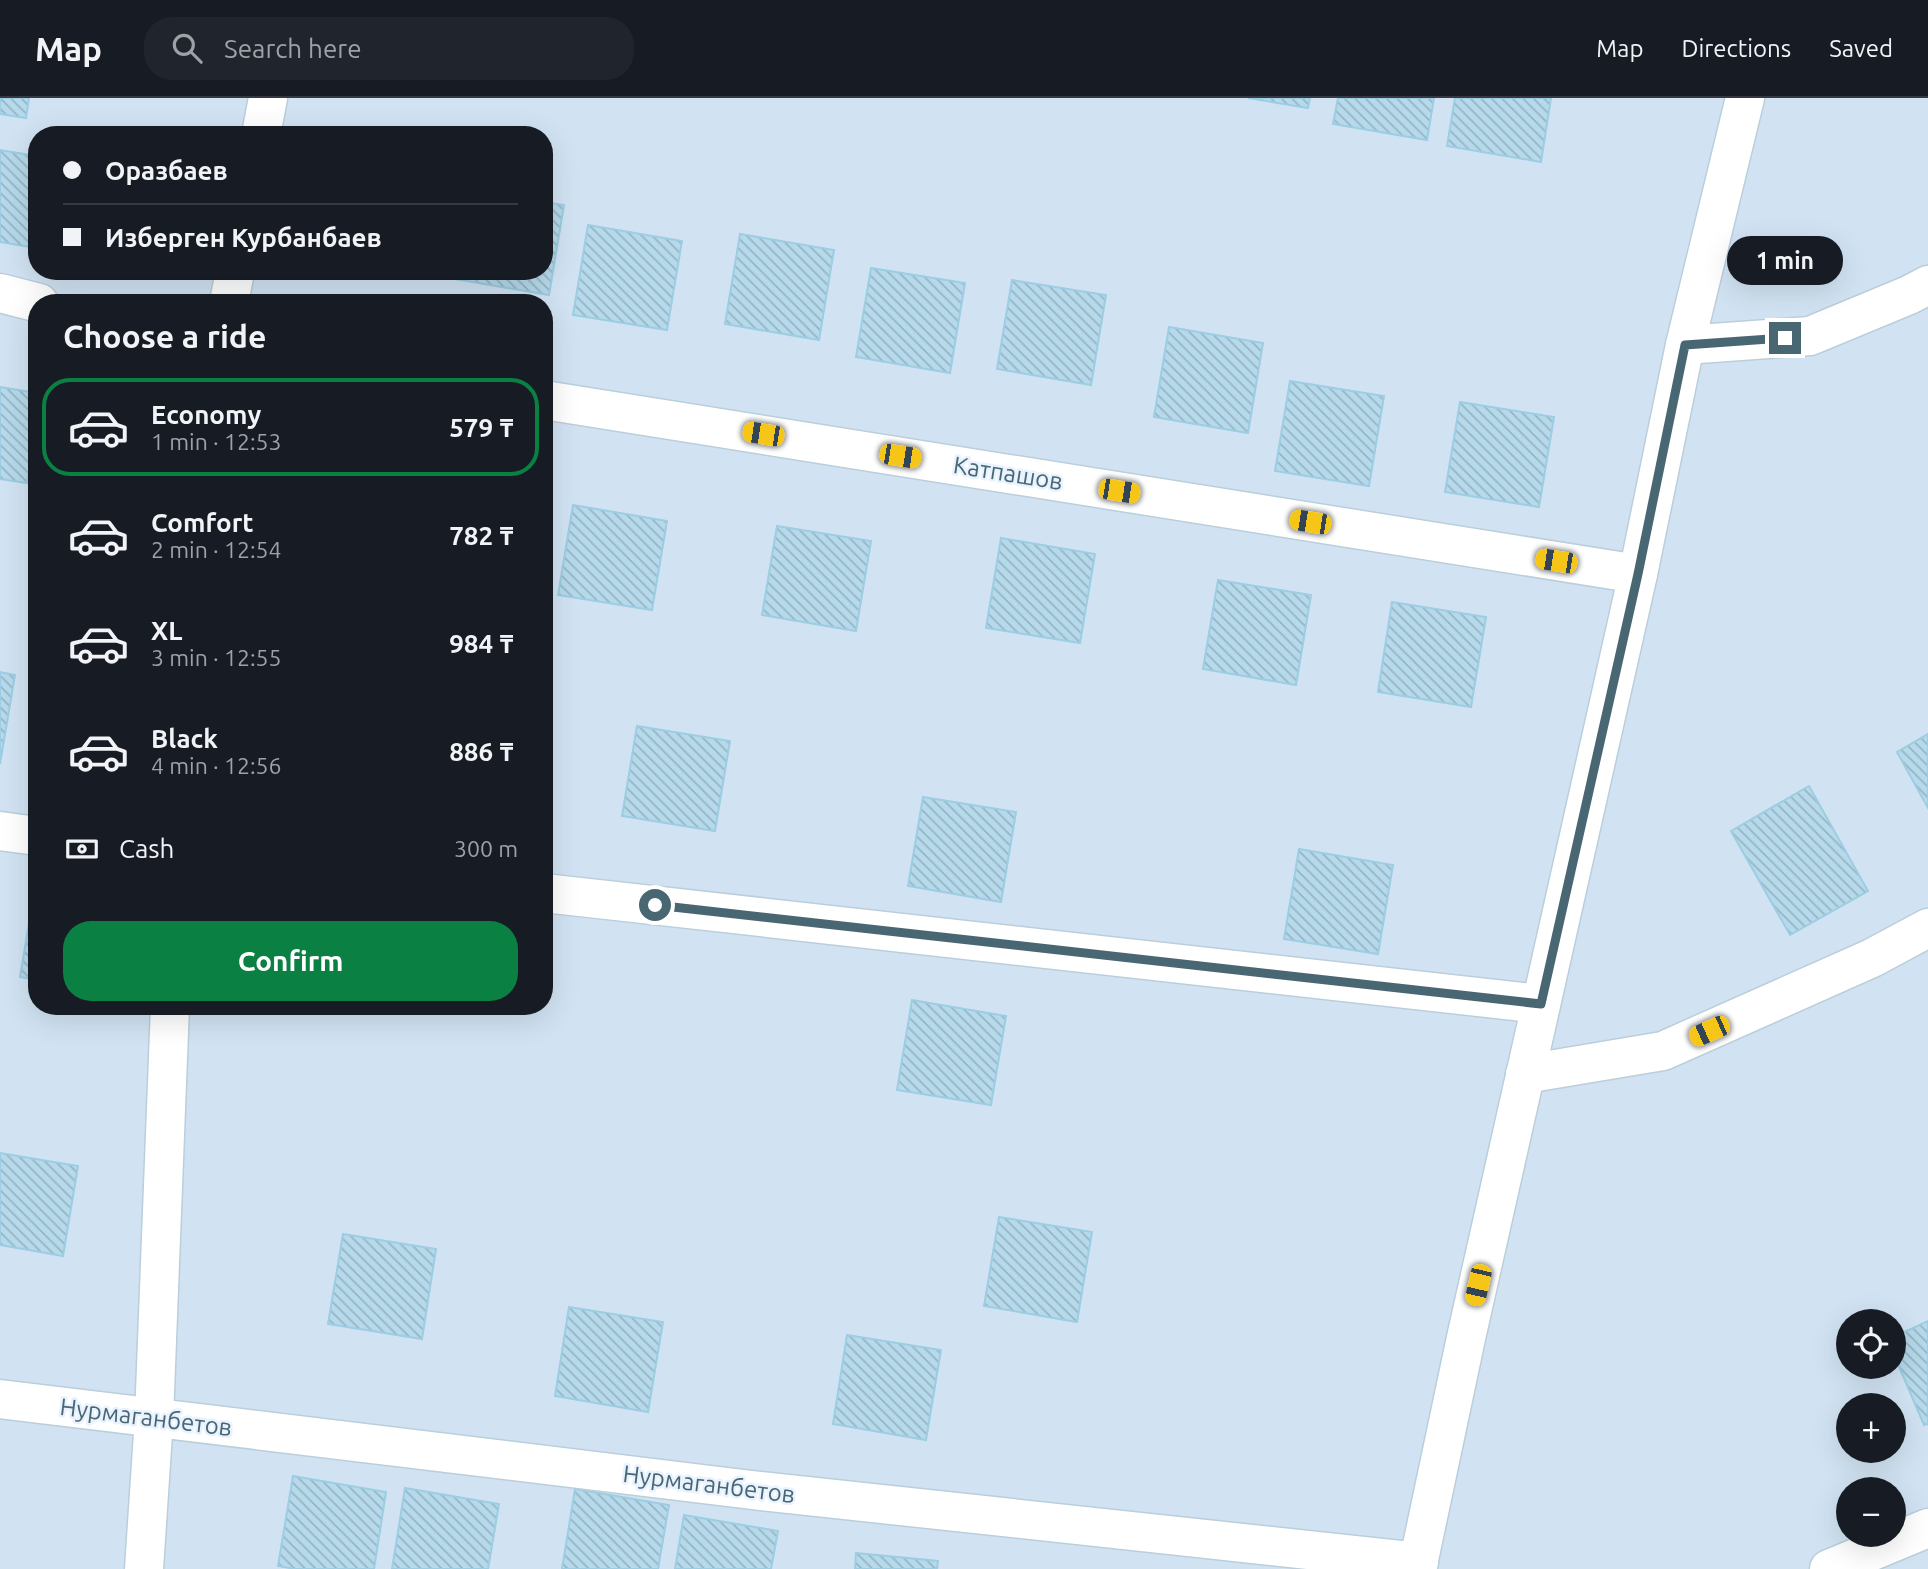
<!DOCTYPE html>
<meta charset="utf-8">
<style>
:root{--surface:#171b24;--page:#20242c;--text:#f1f3f6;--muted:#9ea1a6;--line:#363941;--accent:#0b8043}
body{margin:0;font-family:Ubuntu,sans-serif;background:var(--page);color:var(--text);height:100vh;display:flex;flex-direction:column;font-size:26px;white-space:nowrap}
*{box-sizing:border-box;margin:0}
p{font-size:23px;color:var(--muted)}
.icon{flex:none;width:38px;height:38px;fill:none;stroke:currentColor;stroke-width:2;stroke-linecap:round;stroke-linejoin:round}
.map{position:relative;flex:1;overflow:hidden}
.side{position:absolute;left:28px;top:196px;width:525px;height:721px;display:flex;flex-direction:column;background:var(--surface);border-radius:28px;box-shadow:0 7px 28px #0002}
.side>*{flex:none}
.top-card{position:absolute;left:28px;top:28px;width:525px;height:154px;border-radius:28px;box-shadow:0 7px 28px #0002;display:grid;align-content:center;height:154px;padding:0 35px;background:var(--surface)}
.tools{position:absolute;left:1836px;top:1211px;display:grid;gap:14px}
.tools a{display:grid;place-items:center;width:70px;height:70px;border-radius:50%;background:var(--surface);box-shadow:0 7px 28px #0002;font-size:35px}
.end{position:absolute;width:32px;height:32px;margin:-16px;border:9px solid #496773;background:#fff;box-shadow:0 0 0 4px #fff}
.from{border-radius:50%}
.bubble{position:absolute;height:49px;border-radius:24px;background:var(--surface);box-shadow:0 7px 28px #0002;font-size:23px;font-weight:600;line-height:49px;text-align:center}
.car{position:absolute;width:21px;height:42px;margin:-21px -10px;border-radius:9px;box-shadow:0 0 5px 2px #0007;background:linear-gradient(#f5c518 24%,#345 0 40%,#f5c518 0 76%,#345 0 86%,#f5c518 0)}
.top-card b{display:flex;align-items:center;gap:24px;height:66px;font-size:26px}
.top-card b+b{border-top:2px solid var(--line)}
.top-card i{width:18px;height:18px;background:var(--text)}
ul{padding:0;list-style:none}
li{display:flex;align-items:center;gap:21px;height:98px;margin:0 14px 10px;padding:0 21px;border:4px solid transparent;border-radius:28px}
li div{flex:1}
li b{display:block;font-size:26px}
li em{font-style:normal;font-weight:600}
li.selected{border-color:var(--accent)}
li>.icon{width:63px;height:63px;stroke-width:1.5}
h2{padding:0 35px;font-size:32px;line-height:84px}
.pay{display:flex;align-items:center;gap:18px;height:77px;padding:0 35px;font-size:26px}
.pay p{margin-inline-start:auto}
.action{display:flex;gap:14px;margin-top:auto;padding:14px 35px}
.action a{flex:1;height:80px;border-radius:28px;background:var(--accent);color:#fff;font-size:28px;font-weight:600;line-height:80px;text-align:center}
header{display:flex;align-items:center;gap:42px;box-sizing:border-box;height:98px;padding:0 35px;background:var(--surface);border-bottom:2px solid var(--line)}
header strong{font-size:33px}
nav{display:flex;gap:38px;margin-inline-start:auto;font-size:24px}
.search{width:490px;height:63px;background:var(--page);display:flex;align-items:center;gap:18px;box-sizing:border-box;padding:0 24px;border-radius:28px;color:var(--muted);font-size:26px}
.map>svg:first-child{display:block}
.residential{fill:#d1e3f3;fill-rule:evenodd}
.building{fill:url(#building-back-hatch);stroke:#9ccde2;stroke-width:2}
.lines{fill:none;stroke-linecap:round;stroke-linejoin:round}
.minor-casing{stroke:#bacedb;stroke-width:41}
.minor{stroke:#fff;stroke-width:38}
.route{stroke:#496773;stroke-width:9}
.labels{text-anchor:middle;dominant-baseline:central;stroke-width:5;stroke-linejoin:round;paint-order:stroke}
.street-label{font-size:24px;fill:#496773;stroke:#e8f3ff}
</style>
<header>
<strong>Map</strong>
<div class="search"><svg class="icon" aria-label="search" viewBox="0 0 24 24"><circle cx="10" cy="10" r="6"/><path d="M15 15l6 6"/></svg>Search here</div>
<nav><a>Map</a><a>Directions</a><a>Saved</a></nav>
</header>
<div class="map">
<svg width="1928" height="1471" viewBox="0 0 1928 1471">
<defs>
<pattern id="building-back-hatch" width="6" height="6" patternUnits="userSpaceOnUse" patternTransform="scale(1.75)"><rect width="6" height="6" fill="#b6daeb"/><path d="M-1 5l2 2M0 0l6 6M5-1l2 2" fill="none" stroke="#96b5c3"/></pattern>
</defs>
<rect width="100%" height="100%" fill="#e3eefc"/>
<path class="residential" d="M 0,0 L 1928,0 L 1928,1471 L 0,1471 ZM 37,37 L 544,37 L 544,173 L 37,173 ZM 37,205 L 544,205 L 544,908 L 37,908 ZM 1848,1223 L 1894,1223 L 1894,1269 L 1848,1269 ZM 1848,1307 L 1894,1307 L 1894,1353 L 1848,1353 ZM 1848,1391 L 1894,1391 L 1894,1437 L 1848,1437 Z"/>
<g class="building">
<polygon points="0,0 29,0 26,20 0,16"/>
<polygon points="1248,0 1310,0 1308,10"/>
<polygon points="1338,0 1434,0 1427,42 1333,26"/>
<polygon points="1455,0 1551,0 1541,64 1447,48"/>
<polygon points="0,52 37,58 37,150 0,144"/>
<polygon points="544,104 564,107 549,197 455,181 456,173 544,173"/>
<polygon points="588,127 682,143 667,232 573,217"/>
<polygon points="740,136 834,152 819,242 725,226"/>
<polygon points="871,170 965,185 950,275 856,259"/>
<polygon points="1012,182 1106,197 1091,287 997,271"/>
<polygon points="1169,229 1263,245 1248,335 1154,319"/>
<polygon points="1290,283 1384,298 1369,388 1275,373"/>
<polygon points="0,289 37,295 37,323 27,385 0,381"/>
<polygon points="1460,304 1554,319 1539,409 1445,394"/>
<polygon points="573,407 667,423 652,512 558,497"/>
<polygon points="777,428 871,443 856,533 762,517"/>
<polygon points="1001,440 1095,456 1080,545 986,530"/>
<polygon points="1218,482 1311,497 1296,587 1203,571"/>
<polygon points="1392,504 1486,519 1471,609 1378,594"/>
<polygon points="0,574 15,577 0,666"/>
<polygon points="637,628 730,643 715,733 622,718"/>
<polygon points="1928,636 1928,710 1897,654"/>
<polygon points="1809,688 1868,793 1790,837 1731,733"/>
<polygon points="923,699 1016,714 1001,804 908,788"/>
<polygon points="1299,751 1393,767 1378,856 1284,841"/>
<polygon points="35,790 37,790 37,882 20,879"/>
<polygon points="912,902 1006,918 991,1007 897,992"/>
<polygon points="0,1055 78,1068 63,1158 0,1147"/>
<polygon points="999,1119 1092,1134 1077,1224 984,1208"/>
<polygon points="343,1136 436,1151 422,1241 328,1226"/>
<polygon points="569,1209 663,1224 648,1314 555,1298"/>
<polygon points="1928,1223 1928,1326 1924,1327 1894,1257 1894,1239"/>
<polygon points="847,1237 941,1252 926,1342 833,1326"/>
<polygon points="293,1378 386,1394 374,1471 295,1471 278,1468"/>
<polygon points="405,1390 499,1406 488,1471 392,1471"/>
<polygon points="575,1391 669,1407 658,1471 562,1471"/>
<polygon points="684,1417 778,1433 771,1471 675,1471"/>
<polygon points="856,1455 938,1463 937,1471 855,1471"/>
</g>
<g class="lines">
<defs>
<g id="minor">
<polyline points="261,37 268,0"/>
<polyline points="0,195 39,205"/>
<polyline points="229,205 235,173"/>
<polyline points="1685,247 1810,238 1909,197 1928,187"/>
<polyline points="544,302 1638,476"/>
<polyline points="0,733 37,738"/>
<polyline points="544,795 1541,906"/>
<polyline points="1525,976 1663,953 1872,860 1928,830"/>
<polyline points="0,1301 752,1392 1419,1464"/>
<polyline points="144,1471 154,1320 170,908"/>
<polyline points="1417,1471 1466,1240 1638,476 1685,247 1745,0"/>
<polyline points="1829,1471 1928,1430"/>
</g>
</defs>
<use href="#minor" class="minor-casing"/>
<use href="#minor" class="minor"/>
</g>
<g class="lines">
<polyline class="route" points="655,807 1541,906 1638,476 1685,247 1785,240"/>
</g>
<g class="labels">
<g class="street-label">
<text transform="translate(1008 375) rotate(9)">Катпашов</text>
<text transform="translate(146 1319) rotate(7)">Нурмаганбетов</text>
<text transform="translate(709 1386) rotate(7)">Нурмаганбетов</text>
</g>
</g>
</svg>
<div class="tools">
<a><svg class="icon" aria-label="locate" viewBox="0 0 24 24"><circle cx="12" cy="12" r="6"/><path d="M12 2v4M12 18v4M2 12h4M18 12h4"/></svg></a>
<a>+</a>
<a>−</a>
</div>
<i class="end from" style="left:655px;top:807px"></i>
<i class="end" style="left:1785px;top:240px"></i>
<div class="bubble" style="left:1727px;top:138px;width:116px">1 min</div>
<i class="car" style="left:763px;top:336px;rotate:279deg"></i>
<i class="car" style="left:900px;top:358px;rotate:99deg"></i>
<i class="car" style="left:1119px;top:393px;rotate:99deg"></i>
<i class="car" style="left:1310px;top:424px;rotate:279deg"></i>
<i class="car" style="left:1556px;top:463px;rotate:279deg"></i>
<i class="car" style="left:1709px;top:933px;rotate:246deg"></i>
<i class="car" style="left:1478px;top:1187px;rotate:193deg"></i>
<div class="top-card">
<b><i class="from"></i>Оразбаев</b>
<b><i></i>Изберген Курбанбаев</b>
</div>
<section class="side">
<h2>Choose a ride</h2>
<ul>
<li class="selected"><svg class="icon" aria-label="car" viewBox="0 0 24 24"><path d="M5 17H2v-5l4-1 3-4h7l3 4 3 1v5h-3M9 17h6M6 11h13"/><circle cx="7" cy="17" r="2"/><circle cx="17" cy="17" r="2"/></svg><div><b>Economy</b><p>1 min · 12:53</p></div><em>579 ₸</em></li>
<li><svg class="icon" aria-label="car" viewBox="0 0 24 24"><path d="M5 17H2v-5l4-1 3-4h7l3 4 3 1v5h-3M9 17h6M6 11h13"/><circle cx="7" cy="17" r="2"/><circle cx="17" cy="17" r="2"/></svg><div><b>Comfort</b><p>2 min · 12:54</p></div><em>782 ₸</em></li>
<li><svg class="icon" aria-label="car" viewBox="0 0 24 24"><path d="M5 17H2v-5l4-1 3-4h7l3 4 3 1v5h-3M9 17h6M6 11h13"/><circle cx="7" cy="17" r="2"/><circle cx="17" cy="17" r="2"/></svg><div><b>XL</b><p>3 min · 12:55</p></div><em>984 ₸</em></li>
<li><svg class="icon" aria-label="car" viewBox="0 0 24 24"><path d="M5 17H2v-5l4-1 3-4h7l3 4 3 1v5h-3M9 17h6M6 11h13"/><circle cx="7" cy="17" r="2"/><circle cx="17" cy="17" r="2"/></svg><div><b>Black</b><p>4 min · 12:56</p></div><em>886 ₸</em></li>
</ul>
<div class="pay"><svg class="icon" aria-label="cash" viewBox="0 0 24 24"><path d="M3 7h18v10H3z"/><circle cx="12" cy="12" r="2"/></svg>Cash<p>300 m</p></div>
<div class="action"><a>Confirm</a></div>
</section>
</div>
